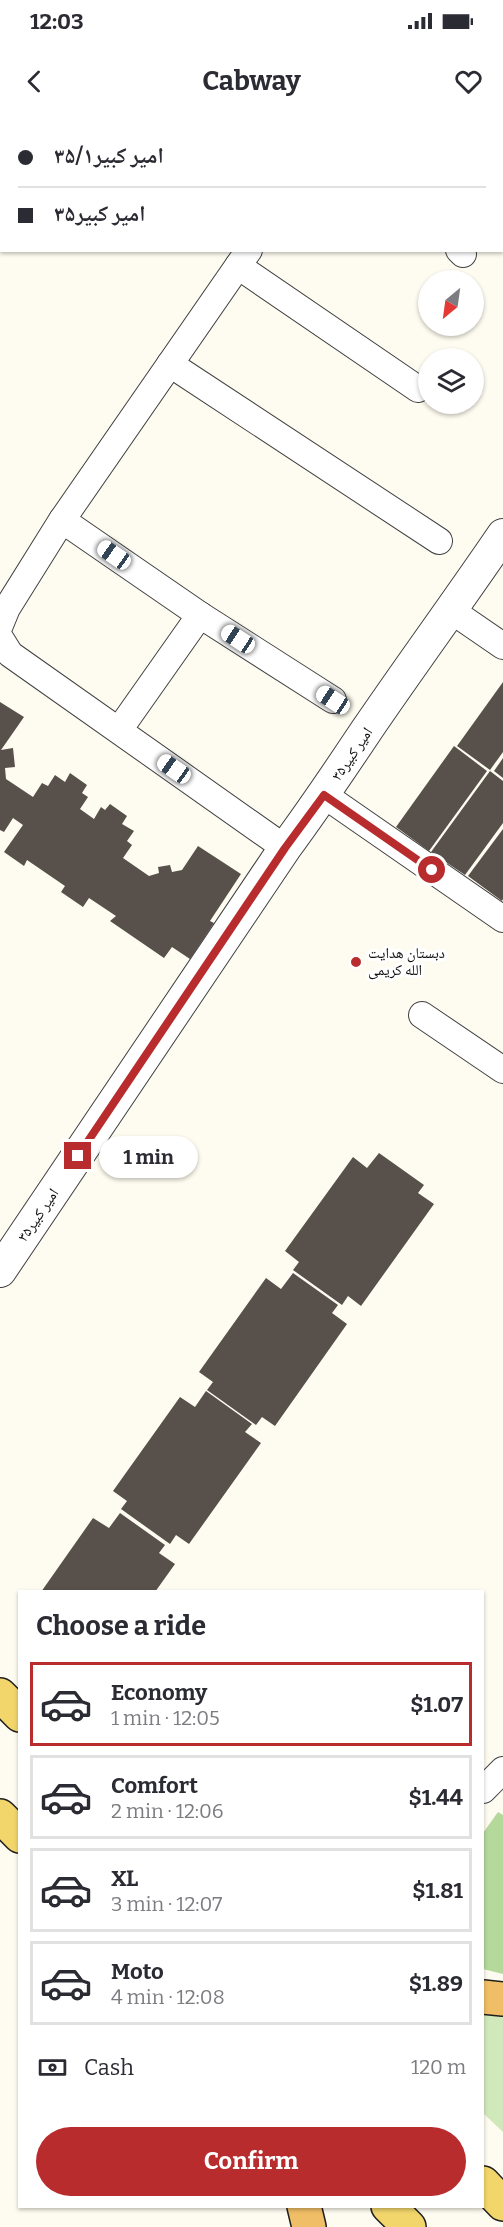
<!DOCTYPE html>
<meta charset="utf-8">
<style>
:root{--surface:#fff;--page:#f7f7f7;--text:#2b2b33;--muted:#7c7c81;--line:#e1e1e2;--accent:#b92c2e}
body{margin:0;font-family:Bitter,"Noto Naskh Arabic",serif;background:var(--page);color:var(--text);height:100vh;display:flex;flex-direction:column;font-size:22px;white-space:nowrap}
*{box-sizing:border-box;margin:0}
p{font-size:20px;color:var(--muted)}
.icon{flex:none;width:33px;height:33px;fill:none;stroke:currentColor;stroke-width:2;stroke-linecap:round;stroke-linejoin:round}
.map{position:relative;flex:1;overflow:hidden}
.details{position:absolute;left:18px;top:1470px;width:466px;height:618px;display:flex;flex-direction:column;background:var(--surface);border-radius:0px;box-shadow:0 2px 4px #0004}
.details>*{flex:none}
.banner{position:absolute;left:0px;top:0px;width:504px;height:132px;box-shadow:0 2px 4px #0004;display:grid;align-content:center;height:132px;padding:0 18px;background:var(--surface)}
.needle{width:39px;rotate:209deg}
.fabs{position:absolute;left:418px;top:150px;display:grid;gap:12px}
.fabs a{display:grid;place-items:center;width:66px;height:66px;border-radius:50%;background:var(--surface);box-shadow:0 2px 4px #0004;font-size:30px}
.end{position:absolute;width:27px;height:27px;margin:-14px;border:8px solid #b92c2e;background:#fff;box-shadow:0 0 0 3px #fff}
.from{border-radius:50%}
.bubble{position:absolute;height:42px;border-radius:21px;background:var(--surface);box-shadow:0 2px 4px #0004;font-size:20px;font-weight:700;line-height:42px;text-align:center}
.car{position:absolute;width:18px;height:36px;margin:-18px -9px;border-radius:8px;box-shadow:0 0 4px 2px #0007;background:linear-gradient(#fff 24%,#345 0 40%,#fff 0 76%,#345 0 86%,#fff 0)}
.banner b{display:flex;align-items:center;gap:21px;height:57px;font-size:22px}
.banner b+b{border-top:2px solid var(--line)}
.banner i{width:15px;height:15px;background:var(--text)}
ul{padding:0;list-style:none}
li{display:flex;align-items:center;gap:18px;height:84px;margin:0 12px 9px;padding:0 6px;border:3px solid var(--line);border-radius:0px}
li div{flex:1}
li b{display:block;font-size:22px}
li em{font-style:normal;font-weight:700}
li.active{border-color:var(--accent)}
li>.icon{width:54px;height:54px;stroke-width:1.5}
h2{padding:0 18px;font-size:27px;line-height:72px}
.pay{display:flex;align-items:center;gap:15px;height:66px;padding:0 18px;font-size:22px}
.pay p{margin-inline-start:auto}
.cta{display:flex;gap:12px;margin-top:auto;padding:12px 18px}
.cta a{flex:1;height:69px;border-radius:36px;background:var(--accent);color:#fff;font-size:24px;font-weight:700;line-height:69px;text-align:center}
.status{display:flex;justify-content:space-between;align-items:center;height:42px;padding:0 30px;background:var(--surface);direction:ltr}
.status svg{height:16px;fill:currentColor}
header{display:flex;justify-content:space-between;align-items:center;height:78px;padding:0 18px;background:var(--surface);font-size:27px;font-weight:700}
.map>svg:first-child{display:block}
.green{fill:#d1e8bb}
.forest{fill:#b5d89b}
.building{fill:#57504b}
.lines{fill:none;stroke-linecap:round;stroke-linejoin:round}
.minor-casing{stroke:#414141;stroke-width:28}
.tertiary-casing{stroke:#414141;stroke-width:34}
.primary-casing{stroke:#1f1f1f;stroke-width:36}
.trunk-casing{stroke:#1f1f1f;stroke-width:36}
.minor{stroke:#fff;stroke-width:26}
.tertiary{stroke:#fff;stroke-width:32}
.primary{stroke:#f2d66c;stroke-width:33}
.trunk{stroke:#f0be66;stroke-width:33}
.route{stroke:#b92c2e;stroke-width:8}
.poi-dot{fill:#b92c2e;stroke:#fff;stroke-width:2}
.labels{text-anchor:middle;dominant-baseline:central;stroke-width:6;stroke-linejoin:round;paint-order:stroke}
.street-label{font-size:15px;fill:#0e0e0e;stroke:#fff}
.poi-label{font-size:15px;fill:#0e0e0e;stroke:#fff;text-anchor:start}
</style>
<div class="status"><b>12:03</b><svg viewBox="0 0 49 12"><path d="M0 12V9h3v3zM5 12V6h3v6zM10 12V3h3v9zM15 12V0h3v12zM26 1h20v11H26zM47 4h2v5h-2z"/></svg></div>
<header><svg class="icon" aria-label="back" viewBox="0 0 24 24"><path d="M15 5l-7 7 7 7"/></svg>Cabway<svg class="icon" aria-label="heart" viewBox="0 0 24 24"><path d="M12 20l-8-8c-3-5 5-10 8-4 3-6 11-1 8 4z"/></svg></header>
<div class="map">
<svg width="503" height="2107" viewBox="0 0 503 2107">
<rect width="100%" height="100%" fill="#fefcf0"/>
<polygon class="green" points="483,1892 503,1892 503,2012 483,1993"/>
<polygon class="forest" points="498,1692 503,1695 503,1854 483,1849 483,1713"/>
<g class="building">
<polygon points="503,562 503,632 490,650 457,626"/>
<polygon points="0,582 24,597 1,630 13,628 15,647 5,648 6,659 33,677 42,663 48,666 55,655 65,662 70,653 87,665 82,673 88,677 80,689 94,699 101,687 105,690 110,684 127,696 122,704 134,711 127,721 132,725 123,738 149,756 159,753 158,747 170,745 172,752 182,750 198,726 241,754 210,801 214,803 190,839 172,827 164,838 110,801 116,796 89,778 83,787 61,772 65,766 27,740 24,746 4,732 23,705 13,698 4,712 0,710"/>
<polygon points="454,626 487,651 429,731 396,707"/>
<polygon points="503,638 503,658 494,651"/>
<polygon points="490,651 503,661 503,703 465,755 431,732"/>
<polygon points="503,709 503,779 502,781 468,756"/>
<polygon points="379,1033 424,1065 418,1073 434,1084 361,1186 348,1176 342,1185 293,1150 299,1142 285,1131 353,1037 367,1048"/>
<polygon points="293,1153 338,1185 332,1193 347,1204 275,1306 262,1297 256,1305 207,1270 213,1262 199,1252 266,1158 281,1169"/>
<polygon points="206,1271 252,1304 245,1312 261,1323 189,1424 176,1415 170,1424 121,1389 127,1381 113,1371 180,1277 195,1287"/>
<polygon points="120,1393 165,1425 159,1433 175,1444 155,1472 41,1472 93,1398 109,1408"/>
</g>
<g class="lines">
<defs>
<g id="minor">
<polyline points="339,2 340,0"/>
<polyline points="459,130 463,134"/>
<polyline points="238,146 418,269"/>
<polyline points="170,244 439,421"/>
<polyline points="62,400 200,495 333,580"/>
<polyline points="452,491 503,526"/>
<polyline points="0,505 7,488 62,400 249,130"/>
<polyline points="0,518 10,534 285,728"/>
<polyline points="119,610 200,495"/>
<polyline points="324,675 503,799"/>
<polyline points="422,895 503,950"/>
<polyline points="483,1670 503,1650"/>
</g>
<path id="tertiary" d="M 0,1151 L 285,728 C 313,690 340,650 366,611 C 411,545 458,481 503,415"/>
<g id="primary">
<polyline points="0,1575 20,1595"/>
<polyline points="0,1696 20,1716"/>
<polyline points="483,2063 503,2084"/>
<polyline points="388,2086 409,2107"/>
</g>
<g id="trunk">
<polyline points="483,1877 503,1879"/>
<polyline points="304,2086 309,2107"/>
</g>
</defs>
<use href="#minor" class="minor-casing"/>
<use href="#tertiary" class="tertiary-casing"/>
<use href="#primary" class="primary-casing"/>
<use href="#trunk" class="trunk-casing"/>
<use href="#minor" class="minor"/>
<use href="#tertiary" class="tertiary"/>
<use href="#primary" class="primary"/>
<use href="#trunk" class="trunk"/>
</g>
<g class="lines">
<polyline class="route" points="78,1036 285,728 324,675 432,750"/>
</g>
<circle class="poi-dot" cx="356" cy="842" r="6"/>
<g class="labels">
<g class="street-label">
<text transform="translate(352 634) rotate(-56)">امیر کبیر۳۵</text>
<text transform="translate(38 1095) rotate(-56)">امیر کبیر۳۵</text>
</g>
<g class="poi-label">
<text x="368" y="833">دبستان هدایت<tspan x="368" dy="17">الله کریمی</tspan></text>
</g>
</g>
</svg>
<div class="fabs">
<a><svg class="needle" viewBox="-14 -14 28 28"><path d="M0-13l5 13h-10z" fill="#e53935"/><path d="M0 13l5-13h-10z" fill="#7c7c81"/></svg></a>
<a><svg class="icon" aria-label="layers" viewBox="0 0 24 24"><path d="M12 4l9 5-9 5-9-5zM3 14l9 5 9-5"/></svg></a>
</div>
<i class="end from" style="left:432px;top:750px"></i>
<i class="end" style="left:78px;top:1036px"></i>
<div class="bubble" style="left:99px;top:1016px;width:99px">1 min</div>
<i class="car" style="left:114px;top:435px;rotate:305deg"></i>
<i class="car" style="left:238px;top:519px;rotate:303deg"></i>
<i class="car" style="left:333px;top:580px;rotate:303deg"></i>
<i class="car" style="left:174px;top:649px;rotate:305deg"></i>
<div class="banner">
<b><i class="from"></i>امیر کبیر۳۵/۱</b>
<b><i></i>امیر کبیر۳۵</b>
</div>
<section class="details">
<h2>Choose a ride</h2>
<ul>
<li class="active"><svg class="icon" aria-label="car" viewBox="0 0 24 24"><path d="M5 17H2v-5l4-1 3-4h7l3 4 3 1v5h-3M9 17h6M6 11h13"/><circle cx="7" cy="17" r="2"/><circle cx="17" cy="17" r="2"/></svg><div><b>Economy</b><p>1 min · 12:05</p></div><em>$1.07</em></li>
<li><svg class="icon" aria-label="car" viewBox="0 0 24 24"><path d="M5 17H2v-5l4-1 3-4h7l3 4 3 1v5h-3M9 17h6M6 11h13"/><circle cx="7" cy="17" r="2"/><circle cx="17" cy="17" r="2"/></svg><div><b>Comfort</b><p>2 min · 12:06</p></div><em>$1.44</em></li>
<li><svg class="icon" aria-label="car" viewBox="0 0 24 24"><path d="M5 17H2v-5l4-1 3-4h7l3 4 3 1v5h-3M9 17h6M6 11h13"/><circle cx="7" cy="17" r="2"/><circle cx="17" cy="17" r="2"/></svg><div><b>XL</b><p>3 min · 12:07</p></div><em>$1.81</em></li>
<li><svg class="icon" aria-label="car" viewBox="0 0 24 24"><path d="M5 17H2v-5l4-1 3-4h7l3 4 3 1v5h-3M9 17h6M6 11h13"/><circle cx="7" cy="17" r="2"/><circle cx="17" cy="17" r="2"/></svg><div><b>Moto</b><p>4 min · 12:08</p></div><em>$1.89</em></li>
</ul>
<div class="pay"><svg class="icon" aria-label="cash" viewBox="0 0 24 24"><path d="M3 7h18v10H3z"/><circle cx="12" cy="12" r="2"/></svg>Cash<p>120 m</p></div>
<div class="cta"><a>Confirm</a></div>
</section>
</div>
